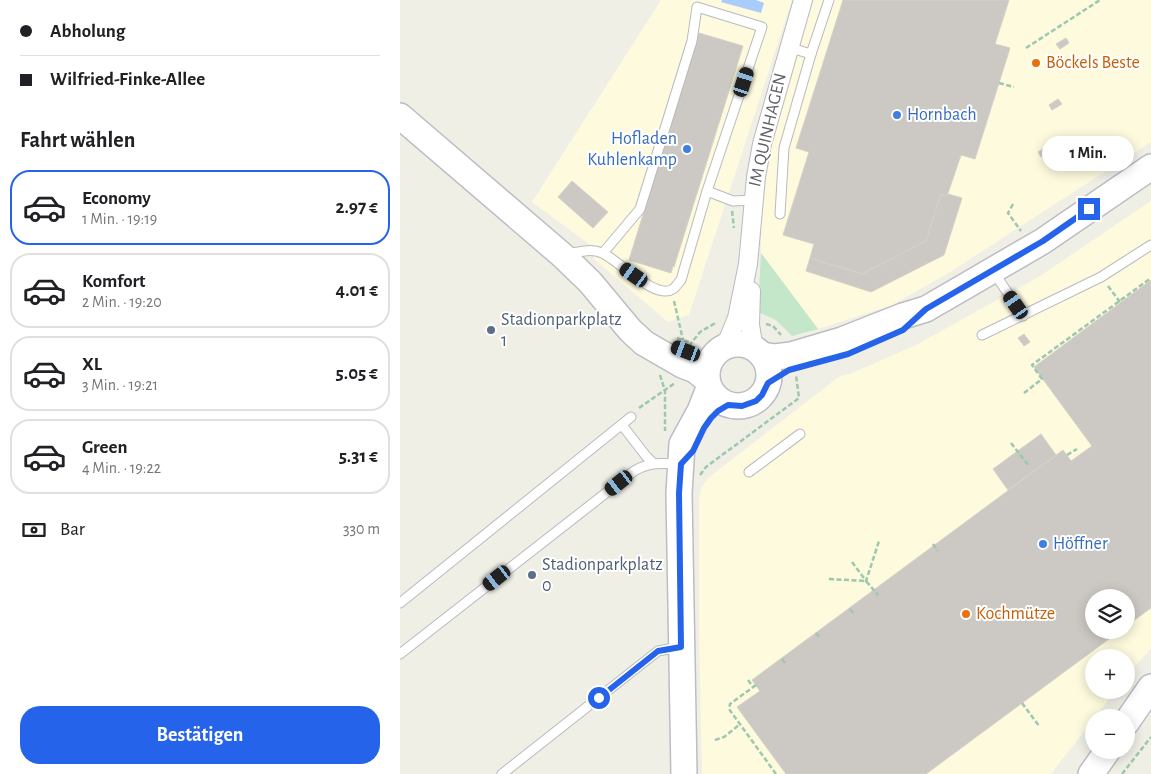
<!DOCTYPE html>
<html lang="de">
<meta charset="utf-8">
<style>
:root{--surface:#fff;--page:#f2f2f2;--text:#202124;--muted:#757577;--line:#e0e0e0;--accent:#2563eb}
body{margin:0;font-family:"Alegreya Sans",sans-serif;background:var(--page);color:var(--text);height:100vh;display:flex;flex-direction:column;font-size:19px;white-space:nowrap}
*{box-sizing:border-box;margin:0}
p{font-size:16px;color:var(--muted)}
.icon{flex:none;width:28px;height:28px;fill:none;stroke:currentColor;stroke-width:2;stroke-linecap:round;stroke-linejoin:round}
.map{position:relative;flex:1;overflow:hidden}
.details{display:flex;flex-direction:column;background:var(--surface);width:400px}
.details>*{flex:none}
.hud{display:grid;align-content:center;height:110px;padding:0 20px;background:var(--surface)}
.controls{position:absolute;left:685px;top:589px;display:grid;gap:10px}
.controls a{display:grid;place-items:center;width:50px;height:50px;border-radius:50%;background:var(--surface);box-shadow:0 2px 12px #0003;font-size:25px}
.end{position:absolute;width:22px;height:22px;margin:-11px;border:6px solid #2563eb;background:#fff;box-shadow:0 0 0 2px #fff}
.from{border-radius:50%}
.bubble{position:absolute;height:35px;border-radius:18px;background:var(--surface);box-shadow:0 2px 12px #0003;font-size:16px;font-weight:700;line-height:35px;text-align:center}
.car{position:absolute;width:15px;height:30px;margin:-15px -8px;border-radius:6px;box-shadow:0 0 4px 1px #0007;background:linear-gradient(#222 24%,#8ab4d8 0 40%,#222 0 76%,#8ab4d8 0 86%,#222 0)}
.hud b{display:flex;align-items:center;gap:18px;height:48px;font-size:19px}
.hud b+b{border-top:1px solid var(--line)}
.hud i{width:12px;height:12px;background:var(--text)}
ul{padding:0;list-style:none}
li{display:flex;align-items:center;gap:15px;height:75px;margin:0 10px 8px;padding:0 10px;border:2px solid var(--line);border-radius:20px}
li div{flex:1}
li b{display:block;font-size:19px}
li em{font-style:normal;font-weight:700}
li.selected{border-color:var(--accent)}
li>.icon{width:45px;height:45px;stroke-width:1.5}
h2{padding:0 20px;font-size:22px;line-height:60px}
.pay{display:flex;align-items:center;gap:12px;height:55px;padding:0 20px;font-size:19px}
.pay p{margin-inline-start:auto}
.primary-button{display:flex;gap:10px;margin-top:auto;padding:10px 20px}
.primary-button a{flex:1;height:58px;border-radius:20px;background:var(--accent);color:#fff;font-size:20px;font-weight:700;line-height:58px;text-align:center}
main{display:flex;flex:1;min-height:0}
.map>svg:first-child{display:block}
.commercial{fill:#fdfade;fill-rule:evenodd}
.green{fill:#c4e6c9}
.water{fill:#a9ccfd}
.building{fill:#ccc9c4;stroke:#d4d2c5}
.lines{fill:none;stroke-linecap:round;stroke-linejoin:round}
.lane-casing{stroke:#b9bac0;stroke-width:11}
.street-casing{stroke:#b9bac0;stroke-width:20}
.secondary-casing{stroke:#bcbdc4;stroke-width:28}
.path{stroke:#9dc7af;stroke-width:2.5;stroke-dasharray:5 2.5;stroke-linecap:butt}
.lane{stroke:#fff;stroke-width:9}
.street{stroke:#fff;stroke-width:18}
.secondary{stroke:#fff;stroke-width:25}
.route{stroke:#2563eb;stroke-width:6}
.food-dot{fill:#e8710a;stroke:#fff;stroke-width:2}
.shop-dot{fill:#3f7fe0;stroke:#fff;stroke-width:2}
.service-dot{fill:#5c6f8a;stroke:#fff;stroke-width:2}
.labels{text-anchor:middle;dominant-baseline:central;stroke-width:4;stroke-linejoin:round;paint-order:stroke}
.food-label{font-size:18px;fill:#c56008;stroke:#fff;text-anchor:start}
.shop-label{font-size:18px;fill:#366cbe;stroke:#fff;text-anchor:start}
.street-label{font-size:18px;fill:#5e6066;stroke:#fff}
.service-label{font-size:18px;fill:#4e5e75;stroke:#fff;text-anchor:start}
</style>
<main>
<section class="details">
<div class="hud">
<b><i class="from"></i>Abholung</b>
<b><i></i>Wilfried-Finke-Allee</b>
</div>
<h2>Fahrt wählen</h2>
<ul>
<li class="selected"><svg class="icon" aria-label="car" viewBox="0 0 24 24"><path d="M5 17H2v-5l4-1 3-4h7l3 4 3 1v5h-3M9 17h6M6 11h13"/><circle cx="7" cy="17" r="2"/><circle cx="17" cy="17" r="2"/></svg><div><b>Economy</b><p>1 Min. · 19:19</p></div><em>2.97 €</em></li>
<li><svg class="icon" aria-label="car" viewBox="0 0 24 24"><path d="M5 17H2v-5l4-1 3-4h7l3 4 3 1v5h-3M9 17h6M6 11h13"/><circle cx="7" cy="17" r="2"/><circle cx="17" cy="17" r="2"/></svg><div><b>Komfort</b><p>2 Min. · 19:20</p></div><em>4.01 €</em></li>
<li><svg class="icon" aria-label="car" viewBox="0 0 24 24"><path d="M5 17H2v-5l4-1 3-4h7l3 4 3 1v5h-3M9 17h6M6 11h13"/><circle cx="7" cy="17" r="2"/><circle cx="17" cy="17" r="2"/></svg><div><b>XL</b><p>3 Min. · 19:21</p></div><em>5.05 €</em></li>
<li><svg class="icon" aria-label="car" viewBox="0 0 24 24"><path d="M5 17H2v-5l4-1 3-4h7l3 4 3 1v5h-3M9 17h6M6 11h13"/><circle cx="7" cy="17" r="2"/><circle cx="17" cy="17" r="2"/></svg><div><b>Green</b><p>4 Min. · 19:22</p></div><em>5.31 €</em></li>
</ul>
<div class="pay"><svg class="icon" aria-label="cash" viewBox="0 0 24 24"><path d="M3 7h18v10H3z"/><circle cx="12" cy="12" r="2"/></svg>Bar<p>330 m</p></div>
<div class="primary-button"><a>Bestätigen</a></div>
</section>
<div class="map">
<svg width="751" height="774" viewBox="0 0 751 774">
<rect width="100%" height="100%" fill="#f0efe6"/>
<g class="commercial">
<polygon points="261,0 392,0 289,315 268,322 195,260 189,244 132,202"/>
<polygon points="408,0 751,0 751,142 547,274 492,305 418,329 361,253 361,195 366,151"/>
<path d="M 751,201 L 751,648 L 726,677 L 726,658 L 694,658 L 694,690 L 716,690 L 651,774 L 302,774 L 299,631 L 299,499 L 301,488 L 308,478 L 440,376 L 450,374 L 516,345 L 640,276 ZM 694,598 L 726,598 L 726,630 L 694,630 Z"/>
</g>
<polygon class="green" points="361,253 418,329 392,336 376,320 358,312"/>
<polygon class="water" points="322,0 356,0 364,3 361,13 321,2"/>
<g class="building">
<polygon points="443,0 609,0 595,44 610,48 575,159 561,155 547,196 541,194 526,241 462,274 410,258 414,244 383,235 409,152 396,148"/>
<polygon points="299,33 343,46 274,267 273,266 271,273 229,260"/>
<polygon points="666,38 669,43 660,49 656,44"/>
<polygon points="658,99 662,104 652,110 649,105"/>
<polygon points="648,146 651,151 641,157 638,152"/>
<polygon points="172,181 208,212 193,228 158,197"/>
<polygon points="541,194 547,196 548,194 562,198 544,255 471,292 406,271 410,258 462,274 526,241"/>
<polygon points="751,280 751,608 726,626 726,598 694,598 694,630 721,630 526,774 386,774 337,707 360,691 352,680 663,450 671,461 692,446 634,367"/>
<polygon points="624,334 630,342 624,346 618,338"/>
<polygon points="641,434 656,455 608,490 593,469"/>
</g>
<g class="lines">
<defs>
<g id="lane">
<polyline points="388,47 411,54 429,0"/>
<polyline points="307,191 333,201 353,200"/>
<polyline points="380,214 384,148 411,54"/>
<path d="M 167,254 C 178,252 191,248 202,253 C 218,259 255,301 273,289 C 276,287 278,283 281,280 L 307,191 L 362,27 L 297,7 L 292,41 L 240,209 L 203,253"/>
<polyline points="593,271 623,316"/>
<polyline points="582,335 701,277 751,245"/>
<polyline points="222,425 246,456 253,463"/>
<polyline points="349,472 400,434"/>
<polyline points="0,603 231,417"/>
<path d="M 0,654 L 234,471 C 249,462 262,463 278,464"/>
<polyline points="102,774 258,651 279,647"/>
</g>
<g id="street">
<polyline points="351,291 350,325 354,349"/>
<polyline points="325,347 337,318 348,264 356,177 362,144 403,0"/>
</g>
<g id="secondary">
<polyline points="0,116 162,255 190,282 230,330 244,343 282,365 295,370 306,379"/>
<circle cx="338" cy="375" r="31"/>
<polyline points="362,355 375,357 391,355 442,340 503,316 526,309 643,241 751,167"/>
<polyline points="726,723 751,687"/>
<polyline points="284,774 279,493 282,444 300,411 309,388"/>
<polyline points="691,774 708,750"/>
</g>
</defs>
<use href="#lane" class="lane-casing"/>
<use href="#street" class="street-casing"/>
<use href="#secondary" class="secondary-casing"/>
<g class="path">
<polyline points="626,48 700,0"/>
<polyline points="599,83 614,87"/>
<polyline points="613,204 608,213 621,231"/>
<polyline points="332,211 334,228"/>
<polyline points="708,286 720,302"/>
<polyline points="274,301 283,340"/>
<polyline points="366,324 373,326 381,335"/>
<polyline points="277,338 291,343"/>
<polyline points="289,346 300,332 317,322"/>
<polyline points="260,375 265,391 265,431"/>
<polyline points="624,393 642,379 632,365 751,278"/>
<polyline points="239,408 275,383"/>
<polyline points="611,443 629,466"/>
<polyline points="667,455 677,449"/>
<polyline points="300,475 306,467 399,398 396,375"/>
<polyline points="533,544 538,551"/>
<polyline points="452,562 466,581 479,541"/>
<polyline points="429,579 466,581 478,595"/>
<polyline points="450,609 453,613"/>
<polyline points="416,633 420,638"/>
<polyline points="382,659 385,663"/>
<polyline points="348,680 353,687"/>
<polyline points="356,685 330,704 329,709 376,774"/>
<polyline points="622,703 639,726"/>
<polyline points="315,740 324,737 339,725"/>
<polyline points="722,774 751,737"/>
</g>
<use href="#lane" class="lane"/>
<use href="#street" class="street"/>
<use href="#secondary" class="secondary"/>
</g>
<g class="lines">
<polyline class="route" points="199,698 258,651 281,647 279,493 281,464 293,451 304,428 311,418 318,411 328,405 342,406 356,401 362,395 368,383 389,370 448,354 503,330 526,309 643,241 689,209"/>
</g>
<g class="food-dot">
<circle cx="636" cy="63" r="5"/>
<circle cx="566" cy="614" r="5"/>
</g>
<g class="shop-dot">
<circle cx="497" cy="115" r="5"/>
<circle cx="287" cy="149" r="5"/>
<circle cx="643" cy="544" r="5"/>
</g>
<g class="service-dot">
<circle cx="91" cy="330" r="5"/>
<circle cx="132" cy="575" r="5"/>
</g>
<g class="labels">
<g class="food-label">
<text x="646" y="63">Böckels Beste</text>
<text x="576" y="614">Kochmütze</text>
</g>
<g class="shop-label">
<text x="507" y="115">Hornbach</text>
<text x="277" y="139" text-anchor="end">Hofladen<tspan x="277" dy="21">Kuhlenkamp</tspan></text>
<text x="653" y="544">Höffner</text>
</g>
<g class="street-label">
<text transform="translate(368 130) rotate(-77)">IM QUINHAGEN</text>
</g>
<g class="service-label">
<text x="101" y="320">Stadionparkplatz<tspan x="101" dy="21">1</tspan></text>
<text x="142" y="565">Stadionparkplatz<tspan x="142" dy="21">0</tspan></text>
</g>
</g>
</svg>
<div class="controls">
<a><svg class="icon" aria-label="layers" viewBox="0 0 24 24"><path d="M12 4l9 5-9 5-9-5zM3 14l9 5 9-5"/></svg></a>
<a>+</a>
<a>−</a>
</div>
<i class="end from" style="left:199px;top:698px"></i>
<i class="end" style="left:689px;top:209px"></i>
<div class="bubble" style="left:642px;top:136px;width:92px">1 Min.</div>
<i class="car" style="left:344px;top:82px;rotate:18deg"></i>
<i class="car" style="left:234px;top:275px;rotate:305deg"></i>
<i class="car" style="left:616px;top:305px;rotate:325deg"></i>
<i class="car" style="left:286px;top:351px;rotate:291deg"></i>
<i class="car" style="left:219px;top:483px;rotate:232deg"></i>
<i class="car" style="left:97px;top:578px;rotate:232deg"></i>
</div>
</main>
